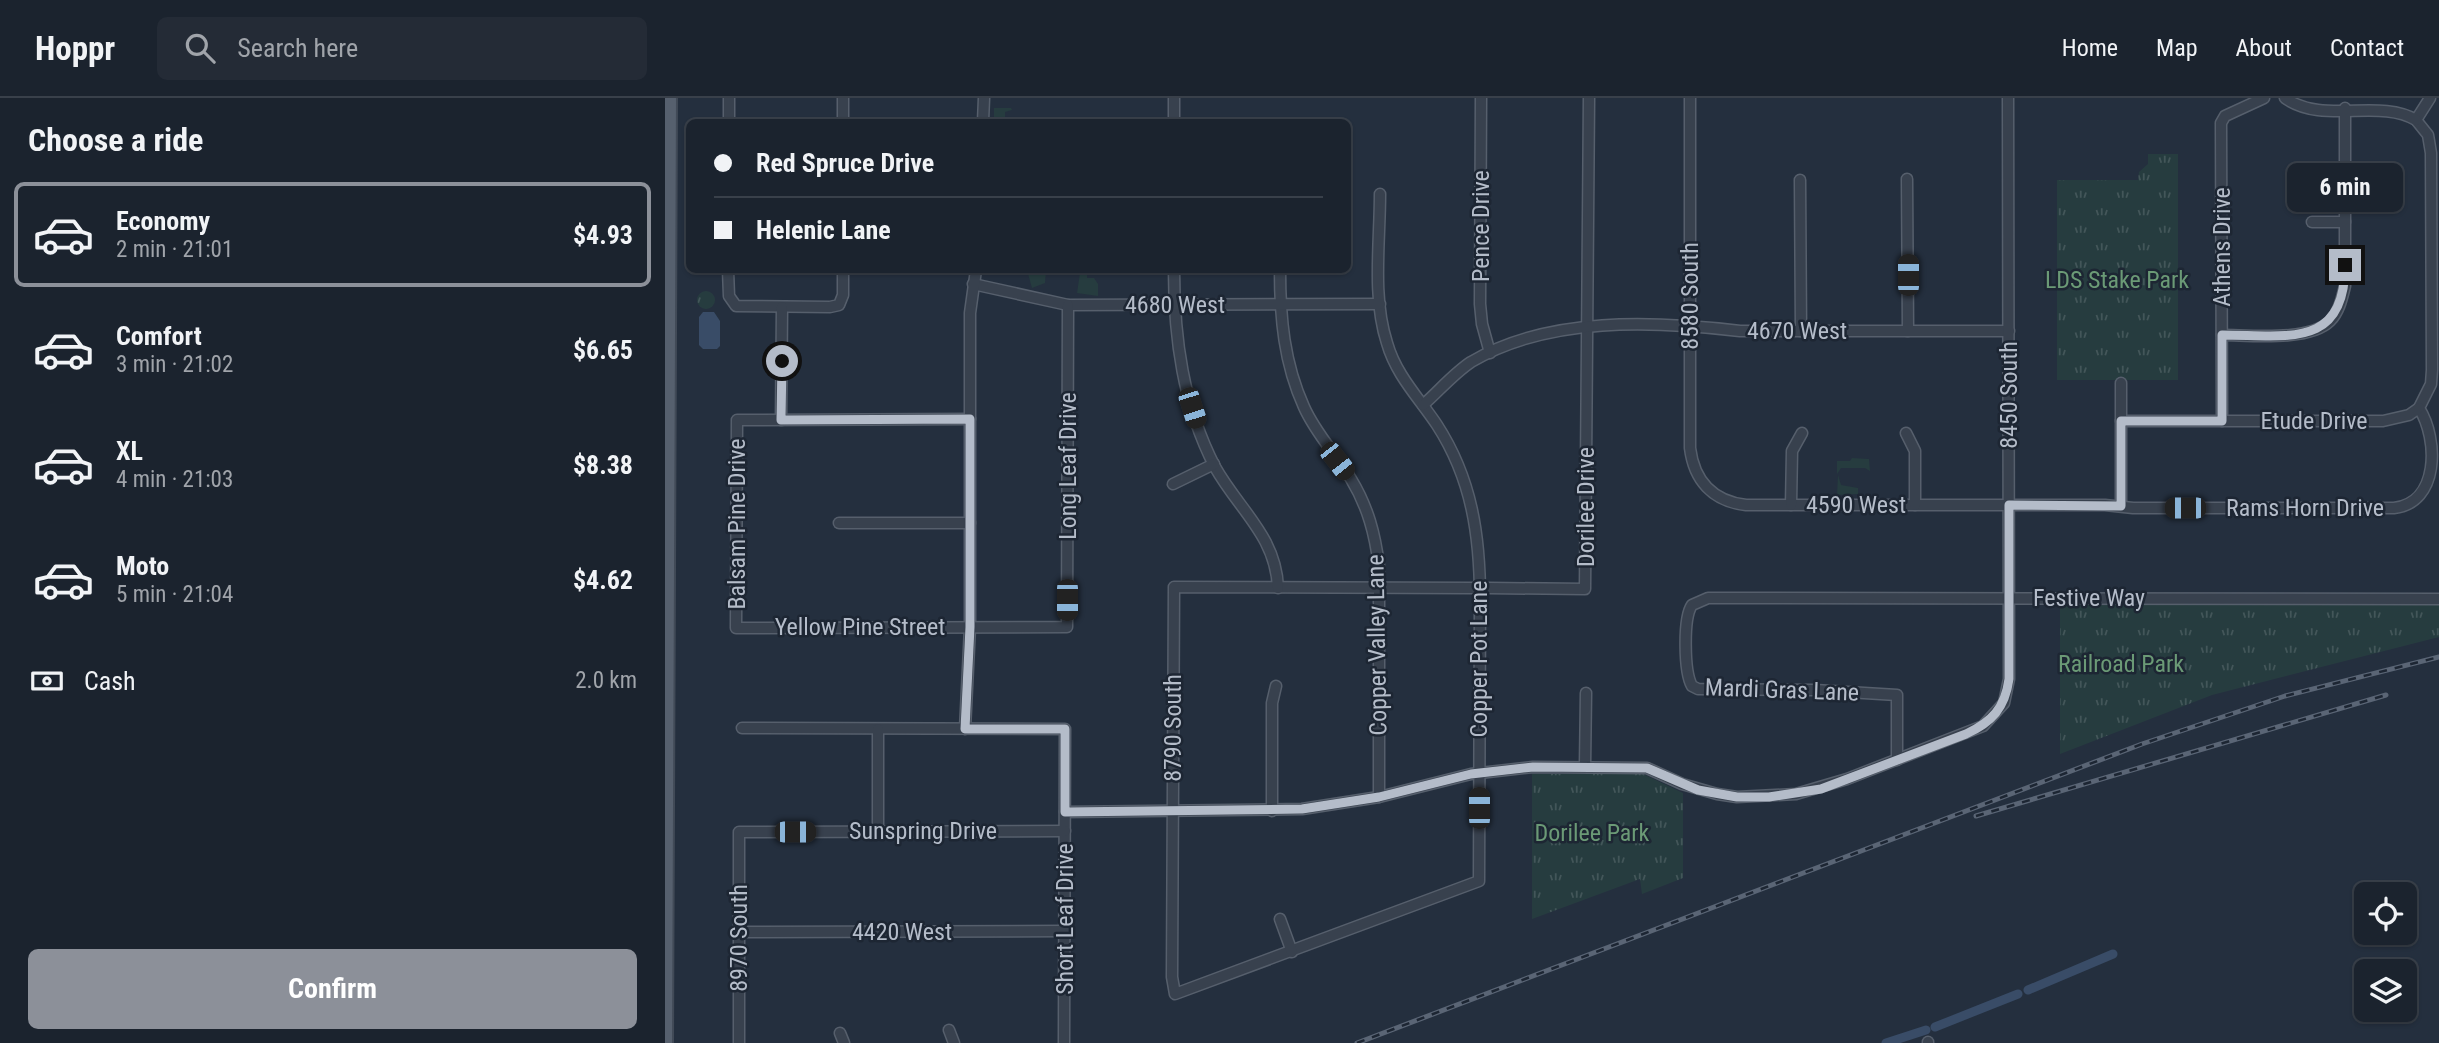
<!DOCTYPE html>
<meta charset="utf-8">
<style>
:root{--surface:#1b232e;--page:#242b36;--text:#f1f3f6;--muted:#a0a4aa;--line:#39404a;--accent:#8c9099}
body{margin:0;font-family:"Roboto Condensed",sans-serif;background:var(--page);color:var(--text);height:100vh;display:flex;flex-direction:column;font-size:26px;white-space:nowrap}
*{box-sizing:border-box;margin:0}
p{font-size:23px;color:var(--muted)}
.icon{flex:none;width:38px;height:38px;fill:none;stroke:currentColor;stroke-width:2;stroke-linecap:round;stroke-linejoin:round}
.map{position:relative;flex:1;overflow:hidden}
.panel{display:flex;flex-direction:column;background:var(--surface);width:665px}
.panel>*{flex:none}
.banner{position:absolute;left:21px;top:21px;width:665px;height:154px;border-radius:10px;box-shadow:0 2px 5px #0004,0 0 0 2px var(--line);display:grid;align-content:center;height:154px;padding:0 28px;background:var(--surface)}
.tools{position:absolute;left:1689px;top:784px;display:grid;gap:14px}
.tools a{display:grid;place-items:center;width:63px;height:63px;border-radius:10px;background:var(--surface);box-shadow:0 2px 5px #0004,0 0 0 2px var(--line);font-size:35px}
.end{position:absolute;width:32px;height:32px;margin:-16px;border:9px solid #b4bcc9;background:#111;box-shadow:0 0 0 4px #111}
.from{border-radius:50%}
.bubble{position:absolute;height:49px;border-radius:10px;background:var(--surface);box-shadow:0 2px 5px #0004,0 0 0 2px var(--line);font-size:23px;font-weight:700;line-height:49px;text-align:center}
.car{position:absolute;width:21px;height:42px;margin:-21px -10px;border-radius:9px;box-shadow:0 0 5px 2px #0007;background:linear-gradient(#222 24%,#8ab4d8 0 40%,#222 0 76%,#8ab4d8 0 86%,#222 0)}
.banner b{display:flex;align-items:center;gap:24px;height:66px;font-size:26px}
.banner b+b{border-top:2px solid var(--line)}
.banner i{width:18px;height:18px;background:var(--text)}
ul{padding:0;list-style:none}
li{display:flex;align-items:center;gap:21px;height:105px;margin:0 14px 10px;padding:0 14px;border:4px solid transparent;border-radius:10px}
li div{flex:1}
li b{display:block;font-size:26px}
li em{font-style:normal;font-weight:700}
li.on{border-color:var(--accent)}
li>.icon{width:63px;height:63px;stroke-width:1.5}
h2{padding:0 28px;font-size:32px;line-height:84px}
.pay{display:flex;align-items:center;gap:18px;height:77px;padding:0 28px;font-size:26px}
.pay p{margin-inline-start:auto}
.cta{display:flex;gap:14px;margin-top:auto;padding:14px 28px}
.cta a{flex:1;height:80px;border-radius:10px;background:var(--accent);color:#fff;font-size:28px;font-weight:700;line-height:80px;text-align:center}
header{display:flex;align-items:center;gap:42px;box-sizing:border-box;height:98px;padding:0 35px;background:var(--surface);border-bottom:2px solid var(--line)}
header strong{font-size:33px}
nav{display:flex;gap:38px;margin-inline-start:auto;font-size:24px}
.search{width:490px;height:63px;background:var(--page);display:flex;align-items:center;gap:18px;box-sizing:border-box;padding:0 24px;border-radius:10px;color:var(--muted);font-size:26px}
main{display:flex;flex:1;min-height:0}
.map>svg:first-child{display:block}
.grass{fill:#263c3f}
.park{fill:url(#park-tufts)}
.water{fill:#394c67}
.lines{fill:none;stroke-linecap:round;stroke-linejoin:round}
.canal{stroke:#394c67;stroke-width:9}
.minor-casing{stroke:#565f6c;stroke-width:13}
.major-casing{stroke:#414a57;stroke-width:16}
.minor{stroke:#38414e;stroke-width:10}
.major{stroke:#56606e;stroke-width:12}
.rail-casing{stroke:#5a6575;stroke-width:5}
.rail{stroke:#1d2633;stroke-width:2.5;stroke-dasharray:8;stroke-linecap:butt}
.route{stroke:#b4bcc9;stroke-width:9}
.labels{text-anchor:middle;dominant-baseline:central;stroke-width:5;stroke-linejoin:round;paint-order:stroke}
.street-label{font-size:24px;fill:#b4bcc9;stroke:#1d2633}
.park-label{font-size:24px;fill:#6b9a76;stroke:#1d2633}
</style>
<header>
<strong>Hoppr</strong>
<div class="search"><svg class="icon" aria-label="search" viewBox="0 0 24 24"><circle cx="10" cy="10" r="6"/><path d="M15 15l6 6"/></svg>Search here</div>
<nav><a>Home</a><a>Map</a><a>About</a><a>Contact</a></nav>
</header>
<main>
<section class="panel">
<h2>Choose a ride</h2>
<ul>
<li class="on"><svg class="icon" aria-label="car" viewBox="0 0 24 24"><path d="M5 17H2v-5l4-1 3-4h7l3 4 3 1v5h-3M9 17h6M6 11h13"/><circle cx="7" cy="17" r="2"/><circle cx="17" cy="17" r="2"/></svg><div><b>Economy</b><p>2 min · 21:01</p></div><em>$4.93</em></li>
<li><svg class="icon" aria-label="car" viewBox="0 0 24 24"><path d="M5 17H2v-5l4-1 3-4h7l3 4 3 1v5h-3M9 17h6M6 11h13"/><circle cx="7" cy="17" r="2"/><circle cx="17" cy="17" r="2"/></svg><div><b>Comfort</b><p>3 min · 21:02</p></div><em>$6.65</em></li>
<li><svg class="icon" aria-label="car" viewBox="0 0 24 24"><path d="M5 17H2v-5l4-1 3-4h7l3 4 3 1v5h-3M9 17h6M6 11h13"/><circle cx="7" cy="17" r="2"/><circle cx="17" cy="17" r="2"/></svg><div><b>XL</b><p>4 min · 21:03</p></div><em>$8.38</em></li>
<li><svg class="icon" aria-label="car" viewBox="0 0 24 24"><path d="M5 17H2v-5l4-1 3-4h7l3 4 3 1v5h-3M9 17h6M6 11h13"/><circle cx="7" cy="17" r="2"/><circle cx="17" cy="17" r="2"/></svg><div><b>Moto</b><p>5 min · 21:04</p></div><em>$4.62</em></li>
</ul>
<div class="pay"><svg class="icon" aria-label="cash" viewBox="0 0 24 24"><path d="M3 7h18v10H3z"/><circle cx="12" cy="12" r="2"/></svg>Cash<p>2.0 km</p></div>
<div class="cta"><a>Confirm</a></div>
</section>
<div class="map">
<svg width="1774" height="945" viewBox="0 0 1774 945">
<defs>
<pattern id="park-tufts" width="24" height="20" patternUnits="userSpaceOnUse" patternTransform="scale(1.75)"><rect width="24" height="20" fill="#263c3f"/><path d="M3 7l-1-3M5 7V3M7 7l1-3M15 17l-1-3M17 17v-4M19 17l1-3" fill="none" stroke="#435659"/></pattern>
</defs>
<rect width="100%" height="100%" fill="#242f3e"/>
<g class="grass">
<polygon points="329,10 346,10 347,12 340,14 340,24 329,24"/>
<polygon points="362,172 381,172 380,185 367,190"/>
<polygon points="422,174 422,180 429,180 433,186 433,198 412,195 415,175"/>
<polygon points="1187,360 1204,361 1205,373 1200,370 1176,370 1172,376 1172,363 1185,363"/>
<polygon points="1173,377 1176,387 1193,390 1193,396 1172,397"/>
</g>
<g class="park">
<polygon points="1483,56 1513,56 1513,282 1392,282 1392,82 1473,82 1474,74 1483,66"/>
<circle cx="41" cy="202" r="9"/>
<polygon points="1395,505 1774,506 1774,539 1547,597 1395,656"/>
<polygon points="867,676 978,676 1018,695 1018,780 977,796 975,781 867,821"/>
</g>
<polygon class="water" points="38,214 49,214 55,223 55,248 52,251 38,251 34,247 34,219"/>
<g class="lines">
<g class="canal">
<polyline points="1363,892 1448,856"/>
<polyline points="1270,929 1353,896"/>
<polyline points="1221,945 1261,932"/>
</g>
<defs>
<g id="minor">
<polyline points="816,0 815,206 817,226 825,255"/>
<path d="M 1025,0 L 1025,350 C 1029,382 1047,403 1081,407 L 1440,407 L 1468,410 L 1729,410 C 1774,405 1774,342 1754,310 L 1766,286 L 1767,272 L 1766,55 L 1763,37 L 1751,22 L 1765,0"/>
<path d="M 1620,0 C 1658,27 1714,0 1751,22"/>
<polyline points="64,24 64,0"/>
<polyline points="178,24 178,0"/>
<polyline points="318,24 319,0"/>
<polyline points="509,24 509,0"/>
<polyline points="1242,81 1243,233"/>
<polyline points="1135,82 1136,233"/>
<path d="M 715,96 C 715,144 707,199 722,245 C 731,277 754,300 772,327 C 807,381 815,438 815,501 L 814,783 L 510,896 L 507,879 L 509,489 L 806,490 L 824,490 L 920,491 L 924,0"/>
<polyline points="1647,124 1680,124"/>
<polyline points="63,172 64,198 71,208 165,209 174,207 178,197 178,172"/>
<path d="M 509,172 C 509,240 518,307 550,369 C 574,412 611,438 613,490"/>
<path d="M 615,172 C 615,220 619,265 639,309 C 651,336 671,356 686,381 C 703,409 710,436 714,468 L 714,699"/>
<polyline points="308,186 403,207 715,206"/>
<path d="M 1557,237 C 1584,237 1644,244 1665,223 C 1674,214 1677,200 1680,188 L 1680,10"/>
<path d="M 758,307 C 774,293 788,276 806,264 C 883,218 989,223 1075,233 L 1344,233"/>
<polyline points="305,321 72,322 71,530 402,529 403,207"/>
<polyline points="116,322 117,209"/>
<polyline points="1456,323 1718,323 1744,317 1754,310"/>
<polyline points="1557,323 1556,25 1560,18 1599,0"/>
<polyline points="1241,335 1250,353 1250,407"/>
<polyline points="508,386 549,366"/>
<polyline points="1126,407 1127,353 1137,335"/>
<polyline points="1456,408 1456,285"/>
<polyline points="174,425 305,425"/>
<polyline points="77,630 400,631 399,945"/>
<polyline points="300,631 305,529 305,215 311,172"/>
<path d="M 1232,662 L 1232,597 L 1150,592 L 1033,591 L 1027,588 C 1019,574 1018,520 1027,507 L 1043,500 L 1774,501"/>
<polyline points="920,668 921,595"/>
<polyline points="607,713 607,605 611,588"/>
<polyline points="400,714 637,711 714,699 806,676 868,669 982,670 1017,686 1052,696 1072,699 1131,696 1182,681 1318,628 1339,605 1344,581 1343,0"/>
<polyline points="213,733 213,631"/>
<polyline points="615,821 627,854"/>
<polyline points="74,834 400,833"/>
<polyline points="284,932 289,945"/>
<polyline points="175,935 179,945"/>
<polyline points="1263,944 1263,945"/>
<polyline points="74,945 74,734 400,733"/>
</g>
<polyline id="major" points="1,945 5,0"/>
</defs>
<use href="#minor" class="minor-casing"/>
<use href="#major" class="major-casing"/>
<use href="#minor" class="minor"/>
<use href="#major" class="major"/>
<defs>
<g id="rail">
<polyline points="1311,718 1721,597"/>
<polyline points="692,945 1477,646 1620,598 1774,559"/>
</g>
</defs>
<use href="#rail" class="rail-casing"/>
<use href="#rail" class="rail"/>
</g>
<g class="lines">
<path class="route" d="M 117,263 L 116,322 L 305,321 L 305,529 L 300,631 L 400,631 L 400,714 L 637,711 L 714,699 L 806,676 L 868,669 L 982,670 L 1033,692 L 1072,699 L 1104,699 L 1156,691 L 1301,636 C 1327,624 1340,610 1344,581 L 1344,407 L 1456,408 L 1456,323 L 1557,323 L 1557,237 C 1621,237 1680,252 1680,167"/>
</g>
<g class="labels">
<g class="street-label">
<text transform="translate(816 128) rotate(-90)">Pence Drive</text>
<text transform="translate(1557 149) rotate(-90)">Athens Drive</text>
<text transform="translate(1025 198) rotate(-90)">8580 South</text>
<text x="510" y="207">4680 West</text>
<text x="1132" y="233">4670 West</text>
<text transform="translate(1344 297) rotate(-90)">8450 South</text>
<text x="1649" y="323">Etude Drive</text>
<text transform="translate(403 368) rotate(-90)">Long Leaf Drive</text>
<text x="1191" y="407">4590 West</text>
<text transform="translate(921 409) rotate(-90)">Dorilee Drive</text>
<text x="1640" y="410">Rams Horn Drive</text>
<text transform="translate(72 426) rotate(-90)">Balsam Pine Drive</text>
<text x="1424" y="500">Festive Way</text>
<text x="195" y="529">Yellow Pine Street</text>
<text transform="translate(712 547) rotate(-91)">Copper Valley Lane</text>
<text transform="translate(814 561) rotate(-90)">Copper Pot Lane</text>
<text transform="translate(1117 592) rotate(2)">Mardi Gras Lane</text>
<text transform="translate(508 630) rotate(-90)">8790 South</text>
<text x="258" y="733">Sunspring Drive</text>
<text transform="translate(400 821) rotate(-90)">Short Leaf Drive</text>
<text x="237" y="834">4420 West</text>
<text transform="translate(74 840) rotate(-90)">8970 South</text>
</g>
<g class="park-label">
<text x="1452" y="182">LDS Stake Park</text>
<text x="1456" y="566">Railroad Park</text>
<text x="927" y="735">Dorilee Park</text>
</g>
</g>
</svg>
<div class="tools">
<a><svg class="icon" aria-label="locate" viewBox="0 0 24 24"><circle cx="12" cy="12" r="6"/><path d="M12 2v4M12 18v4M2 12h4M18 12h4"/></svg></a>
<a><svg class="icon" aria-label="layers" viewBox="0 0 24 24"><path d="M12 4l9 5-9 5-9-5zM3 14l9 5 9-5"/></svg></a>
</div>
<i class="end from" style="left:117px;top:263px"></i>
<i class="end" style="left:1680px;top:167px"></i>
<div class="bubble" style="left:1622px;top:65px;width:116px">6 min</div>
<i class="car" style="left:1243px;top:177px;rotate:0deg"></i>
<i class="car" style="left:527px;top:310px;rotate:162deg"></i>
<i class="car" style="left:672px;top:363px;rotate:142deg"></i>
<i class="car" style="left:1520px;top:410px;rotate:270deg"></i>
<i class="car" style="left:402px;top:502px;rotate:180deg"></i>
<i class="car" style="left:814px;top:710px;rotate:0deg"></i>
<i class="car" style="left:130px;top:734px;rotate:90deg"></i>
<div class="banner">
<b><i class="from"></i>Red Spruce Drive</b>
<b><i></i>Helenic Lane</b>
</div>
</div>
</main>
